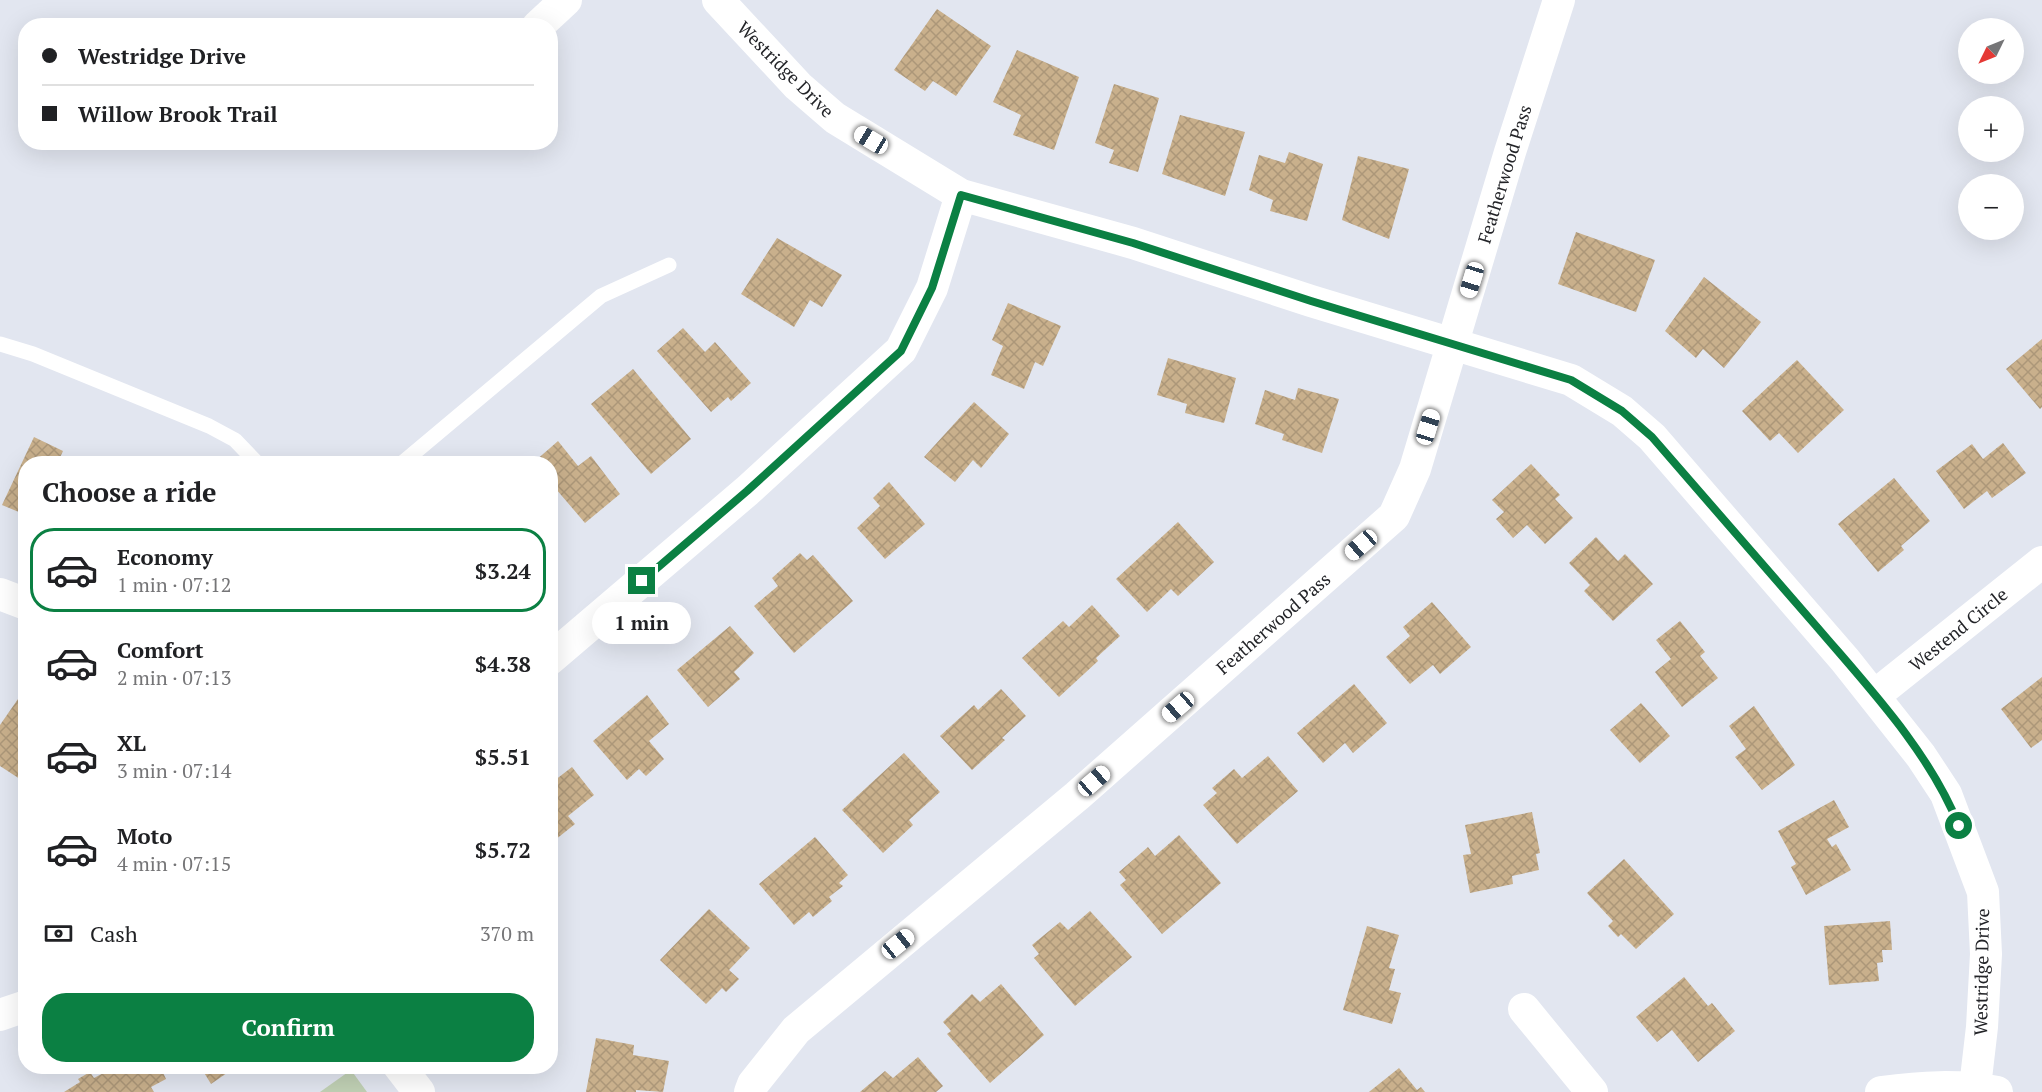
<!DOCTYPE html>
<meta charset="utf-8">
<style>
:root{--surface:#fff;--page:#f2f2f2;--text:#202124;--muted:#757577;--line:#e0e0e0;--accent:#0b8043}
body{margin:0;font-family:"PT Serif",serif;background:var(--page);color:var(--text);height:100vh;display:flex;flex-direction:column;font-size:22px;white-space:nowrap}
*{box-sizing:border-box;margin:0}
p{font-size:20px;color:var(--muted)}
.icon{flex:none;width:33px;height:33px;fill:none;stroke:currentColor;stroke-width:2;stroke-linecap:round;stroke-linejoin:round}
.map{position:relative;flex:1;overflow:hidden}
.side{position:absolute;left:18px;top:456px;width:540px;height:618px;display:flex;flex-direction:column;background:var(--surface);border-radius:24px;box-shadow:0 6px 24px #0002}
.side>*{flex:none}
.guide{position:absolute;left:18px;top:18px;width:540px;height:132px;border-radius:24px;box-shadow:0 6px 24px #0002;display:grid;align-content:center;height:132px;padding:0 24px;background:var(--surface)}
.needle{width:39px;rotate:227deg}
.buttons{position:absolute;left:1958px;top:18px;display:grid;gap:12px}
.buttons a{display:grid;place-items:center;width:66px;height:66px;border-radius:50%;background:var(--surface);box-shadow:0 6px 24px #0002;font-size:30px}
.end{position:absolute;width:27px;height:27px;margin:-14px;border:8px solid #0b8043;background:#fff;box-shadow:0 0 0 3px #fff}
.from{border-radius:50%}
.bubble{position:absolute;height:42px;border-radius:21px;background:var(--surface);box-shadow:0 6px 24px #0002;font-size:20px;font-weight:600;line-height:42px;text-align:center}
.car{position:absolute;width:18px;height:36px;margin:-18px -9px;border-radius:8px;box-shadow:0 0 4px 2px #0007;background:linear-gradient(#fff 24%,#345 0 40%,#fff 0 76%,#345 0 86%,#fff 0)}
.guide b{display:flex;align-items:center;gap:21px;height:57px;font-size:22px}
.guide b+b{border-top:2px solid var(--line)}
.guide i{width:15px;height:15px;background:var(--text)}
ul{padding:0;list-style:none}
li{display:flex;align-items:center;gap:18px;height:84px;margin:0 12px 9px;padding:0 12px;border:3px solid transparent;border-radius:24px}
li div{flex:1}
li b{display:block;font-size:22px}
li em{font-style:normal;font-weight:600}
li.active{border-color:var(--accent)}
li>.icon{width:54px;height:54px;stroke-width:1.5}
h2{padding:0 24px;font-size:27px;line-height:72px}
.pay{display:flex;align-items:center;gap:15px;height:66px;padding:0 24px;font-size:22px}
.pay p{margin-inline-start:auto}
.cta{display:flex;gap:12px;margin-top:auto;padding:12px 24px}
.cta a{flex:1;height:69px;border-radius:24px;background:var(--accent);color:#fff;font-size:24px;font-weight:600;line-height:69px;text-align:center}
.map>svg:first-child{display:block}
.green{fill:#c1d1b5}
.building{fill:url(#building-cross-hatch)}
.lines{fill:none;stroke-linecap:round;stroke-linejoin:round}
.service{stroke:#fff;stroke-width:15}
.minor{stroke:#fff;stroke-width:32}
.route{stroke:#0b8043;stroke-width:8}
.labels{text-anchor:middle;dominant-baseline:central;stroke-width:4.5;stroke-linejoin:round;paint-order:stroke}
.street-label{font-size:18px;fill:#232428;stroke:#fff}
</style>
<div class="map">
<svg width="2042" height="1092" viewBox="0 0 2042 1092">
<defs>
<pattern id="building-cross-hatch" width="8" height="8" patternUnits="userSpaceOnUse" patternTransform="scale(1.5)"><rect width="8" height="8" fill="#c9b08c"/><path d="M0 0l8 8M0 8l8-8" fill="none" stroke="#ac9779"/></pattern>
</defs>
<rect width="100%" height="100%" fill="#e2e6f0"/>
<polygon class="green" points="351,1070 367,1092 320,1092"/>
<g class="building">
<polygon points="937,9 991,46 956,96 933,81 925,91 894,70"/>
<polygon points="1017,50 1079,77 1054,150 1013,135 1021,115 993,102"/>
<polygon points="1114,84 1159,98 1138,172 1109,163 1114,150 1095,143"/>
<polygon points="1180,115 1245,132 1225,196 1162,174"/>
<polygon points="1289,152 1323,164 1307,221 1270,211 1273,200 1249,190 1259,155 1285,163"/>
<polygon points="1358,156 1409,169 1389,239 1342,220"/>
<polygon points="1576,232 1655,260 1636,312 1558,284"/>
<polygon points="777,238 842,275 822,307 810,300 794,327 741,294"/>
<polygon points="1704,277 1761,322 1724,368 1703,349 1696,358 1665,331"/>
<polygon points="1008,303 1061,326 1043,366 1035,362 1024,389 991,375 1003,346 992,340"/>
<polygon points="683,328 705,352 715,342 751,383 731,401 728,397 711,412 657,351"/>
<polygon points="2042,339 2042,407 2040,409 2006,369"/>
<polygon points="1168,358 1236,378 1224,423 1185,413 1187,404 1157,395"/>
<polygon points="1797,360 1844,410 1798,453 1779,433 1770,441 1742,411"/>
<polygon points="633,369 691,439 651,474 591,404"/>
<polygon points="1298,388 1339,399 1322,453 1282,440 1284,434 1255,424 1265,390 1295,400"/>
<polygon points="974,402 1009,434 981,468 973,460 955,482 924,457"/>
<polygon points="34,437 63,451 57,464 26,464 26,515 2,505"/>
<polygon points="558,441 578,466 591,456 620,494 585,523 550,482 550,464 534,462"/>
<polygon points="2003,443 2026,473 1992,498 1987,491 1964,509 1936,471 1972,444 1983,459"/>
<polygon points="1531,464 1560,495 1555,499 1573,518 1545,544 1527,525 1513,538 1496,519 1504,512 1492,500"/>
<polygon points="1894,478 1930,521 1901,546 1904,550 1878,572 1838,524"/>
<polygon points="889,482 925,524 885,559 857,528 880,506 873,498"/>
<polygon points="1178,522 1214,562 1178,596 1171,589 1147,612 1116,579"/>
<polygon points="1596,537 1618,561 1625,554 1653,584 1613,621 1584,591 1590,585 1569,563"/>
<polygon points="800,553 807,560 813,555 853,601 794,653 754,606 778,586 772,578"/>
<polygon points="1432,602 1471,647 1440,674 1433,665 1410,684 1386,657 1410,636 1403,627"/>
<polygon points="1092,605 1120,636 1096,658 1098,661 1059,697 1022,658 1063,621 1069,627"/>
<polygon points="1680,621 1705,652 1700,656 1718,678 1682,707 1655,672 1671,659 1656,640"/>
<polygon points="730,626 754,653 734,672 740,679 708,707 677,670"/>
<polygon points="2042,677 2042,740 2031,748 2001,709"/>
<polygon points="1354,684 1387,723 1353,753 1345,743 1323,763 1297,733"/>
<polygon points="1001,689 1026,716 1002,738 1005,740 972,770 940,736 974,705 978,710"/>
<polygon points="647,695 669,724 649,741 664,759 646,776 639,769 627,780 593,741"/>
<polygon points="18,699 26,704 26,783 0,766 0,725"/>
<polygon points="1641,703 1670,736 1640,763 1610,730"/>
<polygon points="1754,706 1795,765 1762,790 1735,757 1746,749 1729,726"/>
<polygon points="904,753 940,792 909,820 913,825 883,853 842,810"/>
<polygon points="1268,756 1298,791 1237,844 1203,805 1217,793 1212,788 1234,769 1242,778"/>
<polygon points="572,767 594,795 568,816 575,824 550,844 550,784"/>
<polygon points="1834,800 1849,827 1827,839 1832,847 1836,844 1851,870 1806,895 1791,867 1796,864 1778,831"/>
<polygon points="1532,812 1540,853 1536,854 1539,870 1512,876 1513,884 1470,893 1463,855 1471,854 1465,825"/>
<polygon points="1179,835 1221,883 1162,934 1120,885 1126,880 1119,872 1148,847 1155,856"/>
<polygon points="815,837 848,875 839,883 843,886 829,897 832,901 813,917 809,912 794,925 759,884"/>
<polygon points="1624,859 1674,914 1636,949 1621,934 1618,937 1608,926 1613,921 1587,893"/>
<polygon points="709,909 750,948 729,970 739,979 726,992 722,988 706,1004 660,960"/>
<polygon points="1090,911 1132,957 1075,1006 1034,958 1039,954 1032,945 1060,922 1068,930"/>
<polygon points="1890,921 1892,950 1882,950 1883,962 1877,963 1879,981 1829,985 1824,926"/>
<polygon points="1367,926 1399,935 1389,968 1395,969 1389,990 1401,993 1392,1024 1343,1010"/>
<polygon points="1684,977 1708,1006 1712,1003 1735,1031 1698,1062 1672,1030 1657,1042 1636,1017"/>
<polygon points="1001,984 1044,1035 990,1083 947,1034 951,1031 943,1022 972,994 980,1002"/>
<polygon points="596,1038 634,1045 633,1055 669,1061 663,1092 636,1090 636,1092 586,1092"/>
<polygon points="918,1057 943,1086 936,1092 860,1092 885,1071 893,1078"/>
<polygon points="107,1066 160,1066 166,1079 151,1087 154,1092 64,1092 80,1082 78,1079 90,1072 94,1078 109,1070"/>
<polygon points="200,1066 237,1066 211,1084"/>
<polygon points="1399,1068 1417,1090 1421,1087 1425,1092 1369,1092"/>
</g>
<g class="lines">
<g class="service">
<polyline points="0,344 33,354 209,426 235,440 258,464"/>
<polyline points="401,464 601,296 669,265"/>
</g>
<g class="minor">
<polyline points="718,0 798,86 835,118 961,195 1133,243 1311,301 1571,380 1622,411 1652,437 1845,660 1921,756 1946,794 1983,892 1986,954 1982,1027 1975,1087"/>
<polyline points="538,26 566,0"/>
<polyline points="0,594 26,604"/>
<polyline points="550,659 747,491 901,350 932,288 961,195"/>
<polyline points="1874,696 2042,562"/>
<polyline points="1524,1009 1592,1092"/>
<polyline points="0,1015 26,1006"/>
<polyline points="399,1066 419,1092"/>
<polyline points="750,1092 753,1084 796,1030 1077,796 1394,516 1415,469 1510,152 1559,0"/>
<path d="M 1881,1092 C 1920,1087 1958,1084 1997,1092"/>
</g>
</g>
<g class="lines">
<path class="route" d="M 642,581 L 747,491 L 901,351 L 932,288 L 961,195 L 1133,243 L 1311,301 L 1571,380 L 1622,411 L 1652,437 C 1707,501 1762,564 1817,627 C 1869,688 1929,751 1959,826"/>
</g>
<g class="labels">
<g class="street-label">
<text transform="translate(786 69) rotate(45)">Westridge Drive</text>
<text transform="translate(1504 174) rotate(-73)">Featherwood Pass</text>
<text transform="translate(1273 623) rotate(-41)">Featherwood Pass</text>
<text transform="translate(1958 629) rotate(-39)">Westend Circle</text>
<text transform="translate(1981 972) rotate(-89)">Westridge Drive</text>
</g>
</g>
</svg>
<div class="buttons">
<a><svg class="needle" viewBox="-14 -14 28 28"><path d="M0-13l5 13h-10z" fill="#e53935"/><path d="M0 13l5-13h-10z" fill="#757577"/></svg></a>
<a>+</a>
<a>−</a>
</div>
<i class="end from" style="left:1959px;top:826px"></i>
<i class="end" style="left:642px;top:581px"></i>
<div class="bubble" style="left:592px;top:602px;width:99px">1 min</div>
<i class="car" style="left:871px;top:140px;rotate:301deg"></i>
<i class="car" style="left:1472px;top:280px;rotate:197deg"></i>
<i class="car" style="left:1428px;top:427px;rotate:17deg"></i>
<i class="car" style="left:1361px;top:545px;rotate:229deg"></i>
<i class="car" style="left:1178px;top:707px;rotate:229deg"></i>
<i class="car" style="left:1094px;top:781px;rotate:49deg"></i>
<i class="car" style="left:898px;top:944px;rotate:51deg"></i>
<div class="guide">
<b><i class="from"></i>Westridge Drive</b>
<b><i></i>Willow Brook Trail</b>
</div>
<section class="side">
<h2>Choose a ride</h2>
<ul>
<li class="active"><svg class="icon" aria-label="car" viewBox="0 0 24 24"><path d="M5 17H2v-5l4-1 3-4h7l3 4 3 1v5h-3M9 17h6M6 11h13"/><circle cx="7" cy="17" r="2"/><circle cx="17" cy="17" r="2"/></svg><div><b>Economy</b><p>1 min · 07:12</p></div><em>$3.24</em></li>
<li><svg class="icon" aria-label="car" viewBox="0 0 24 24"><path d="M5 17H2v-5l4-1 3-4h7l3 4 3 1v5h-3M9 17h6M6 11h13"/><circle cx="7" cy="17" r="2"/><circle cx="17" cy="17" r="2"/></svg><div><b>Comfort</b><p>2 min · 07:13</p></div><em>$4.38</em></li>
<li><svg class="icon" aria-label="car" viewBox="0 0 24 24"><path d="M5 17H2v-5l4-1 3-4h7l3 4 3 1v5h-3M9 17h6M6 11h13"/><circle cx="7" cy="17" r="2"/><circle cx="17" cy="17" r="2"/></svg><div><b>XL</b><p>3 min · 07:14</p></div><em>$5.51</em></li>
<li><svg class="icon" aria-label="car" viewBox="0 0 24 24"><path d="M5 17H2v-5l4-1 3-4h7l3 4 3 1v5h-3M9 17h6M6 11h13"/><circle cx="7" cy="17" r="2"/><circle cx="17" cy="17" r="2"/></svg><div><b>Moto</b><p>4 min · 07:15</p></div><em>$5.72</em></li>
</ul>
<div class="pay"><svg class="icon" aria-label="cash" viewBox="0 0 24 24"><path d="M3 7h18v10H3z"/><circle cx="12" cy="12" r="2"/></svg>Cash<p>370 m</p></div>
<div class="cta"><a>Confirm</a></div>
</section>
</div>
